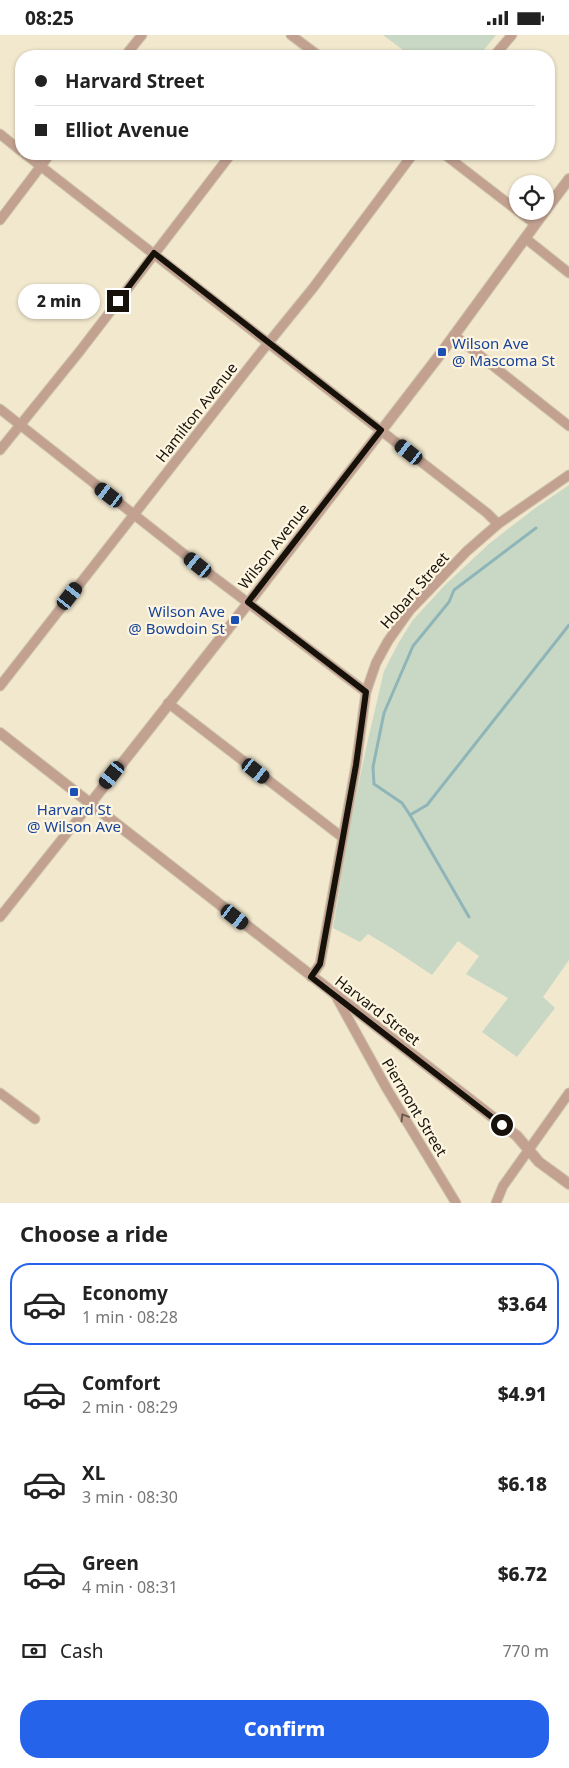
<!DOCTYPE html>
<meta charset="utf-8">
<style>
:root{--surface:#fff;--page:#f6f6f6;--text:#222;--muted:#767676;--line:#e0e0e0;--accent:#2563eb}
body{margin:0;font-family:"Noto Sans",sans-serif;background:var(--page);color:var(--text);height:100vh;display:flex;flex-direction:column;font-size:19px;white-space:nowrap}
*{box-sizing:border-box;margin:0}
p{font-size:16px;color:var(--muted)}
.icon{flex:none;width:28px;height:28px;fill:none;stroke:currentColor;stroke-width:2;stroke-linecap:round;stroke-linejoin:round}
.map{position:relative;height:1168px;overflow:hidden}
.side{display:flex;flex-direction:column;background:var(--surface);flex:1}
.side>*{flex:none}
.top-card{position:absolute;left:15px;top:15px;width:540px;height:110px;border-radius:20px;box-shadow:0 1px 4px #0004;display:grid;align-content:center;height:110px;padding:0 20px;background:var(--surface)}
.tools{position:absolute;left:509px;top:140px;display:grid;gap:10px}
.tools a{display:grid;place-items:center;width:45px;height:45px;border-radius:50%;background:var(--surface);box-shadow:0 1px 4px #0004;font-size:25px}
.end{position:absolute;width:22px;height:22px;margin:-11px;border:6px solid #16120a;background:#fff;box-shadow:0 0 0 2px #fff}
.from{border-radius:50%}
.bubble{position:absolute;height:35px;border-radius:18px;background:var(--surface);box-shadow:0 1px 4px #0004;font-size:16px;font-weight:800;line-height:35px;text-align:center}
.car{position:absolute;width:15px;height:30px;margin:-15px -8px;border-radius:6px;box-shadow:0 0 4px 1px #0007;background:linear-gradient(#222 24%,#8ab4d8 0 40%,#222 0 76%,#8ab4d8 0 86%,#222 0)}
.top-card b{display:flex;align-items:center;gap:18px;height:48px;font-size:19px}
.top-card b+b{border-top:1px solid var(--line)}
.top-card i{width:12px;height:12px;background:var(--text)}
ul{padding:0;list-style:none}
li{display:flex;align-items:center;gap:15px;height:82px;margin:0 10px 8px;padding:0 10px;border:2px solid transparent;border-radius:20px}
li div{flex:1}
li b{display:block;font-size:19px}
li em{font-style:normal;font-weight:800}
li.on{border-color:var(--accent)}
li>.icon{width:45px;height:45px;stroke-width:1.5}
h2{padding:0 20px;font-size:22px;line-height:60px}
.pay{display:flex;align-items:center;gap:12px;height:55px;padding:0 20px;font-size:19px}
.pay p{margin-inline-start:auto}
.action{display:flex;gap:10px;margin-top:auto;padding:10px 20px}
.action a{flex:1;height:58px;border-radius:20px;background:var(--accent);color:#fff;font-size:20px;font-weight:800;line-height:58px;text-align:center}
.status{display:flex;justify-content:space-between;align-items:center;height:35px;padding:0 25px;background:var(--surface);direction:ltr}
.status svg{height:14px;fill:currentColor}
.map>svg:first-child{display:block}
.green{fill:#c8d8c4}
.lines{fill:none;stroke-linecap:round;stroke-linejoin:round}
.stream{stroke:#8fb5b8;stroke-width:3}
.minor-casing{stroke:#cfc6af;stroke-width:11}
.tertiary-casing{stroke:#cfc6af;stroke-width:12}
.minor{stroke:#c2a191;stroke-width:9}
.tertiary{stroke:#c2a191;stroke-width:10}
.oneway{stroke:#6c5a4e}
.route{stroke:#16120a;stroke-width:6}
.transit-dot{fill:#1a4fb4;stroke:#fef5e1;stroke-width:2}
.labels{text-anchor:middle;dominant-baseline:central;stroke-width:4.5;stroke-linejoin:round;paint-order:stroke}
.transit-label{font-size:15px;fill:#164399;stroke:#fef5e1;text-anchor:start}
.street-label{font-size:15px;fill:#16120a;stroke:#fef5e1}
</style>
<div class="status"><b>08:25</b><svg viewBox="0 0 49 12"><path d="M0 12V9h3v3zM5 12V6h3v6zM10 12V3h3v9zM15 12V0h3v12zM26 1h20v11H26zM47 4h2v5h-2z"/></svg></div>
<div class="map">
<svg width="569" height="1168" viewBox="0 0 569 1168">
<rect width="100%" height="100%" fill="#f2e8ce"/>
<g class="green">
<polygon points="383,0 496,0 479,21 411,21"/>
<polygon points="569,450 569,925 543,962 555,973 517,1022 482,997 508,963 466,939 479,921 458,906 432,940 393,914 368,899 360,907 333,893 350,789 367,709 384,636 398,609 412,586 444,551 490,508 534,474"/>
</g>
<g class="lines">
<g class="stream">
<polyline points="536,493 454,555 449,567 413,611 384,678 373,732 374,749 402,768 410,780 427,770 569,590"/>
<polyline points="410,780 469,882"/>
</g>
<defs>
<g id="minor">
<polyline points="291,0 319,21"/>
<polyline points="125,21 142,0"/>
<polyline points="494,21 512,0"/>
<polyline points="0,99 21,116"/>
<polyline points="25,119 487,478 498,489"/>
<polyline points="444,119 518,176"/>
<polyline points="518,176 535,189"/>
<polyline points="0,185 50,119"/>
<polyline points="525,203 569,238"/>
<polyline points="454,300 569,391"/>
<polyline points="0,374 198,530 366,657"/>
<polyline points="0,415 80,316 231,119"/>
<polyline points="0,651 261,317 313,253 413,119"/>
<polyline points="168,668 342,802"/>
<polyline points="0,882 90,769"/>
<polyline points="311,942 320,929 356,730 366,657 376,628 388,606 410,575 467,516 498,489 569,440"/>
<polyline points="337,963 387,1054 456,1168"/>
<polyline points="0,1058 35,1084"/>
<polyline points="496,1168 503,1151 569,1058"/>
</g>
<g id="tertiary">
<polyline points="545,176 569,144"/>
<polyline points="0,698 517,1101 539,1127 569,1149"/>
<polyline points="90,769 257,557 442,317 545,176"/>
</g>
</defs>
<use href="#minor" class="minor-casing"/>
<use href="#tertiary" class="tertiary-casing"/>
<use href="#minor" class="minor"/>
<use href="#tertiary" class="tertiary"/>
</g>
<defs><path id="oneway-chevron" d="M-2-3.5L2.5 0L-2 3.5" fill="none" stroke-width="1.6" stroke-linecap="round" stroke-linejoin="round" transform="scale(1.25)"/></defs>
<use class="oneway" href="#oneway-chevron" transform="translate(404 1082) rotate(-121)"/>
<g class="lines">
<polyline class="route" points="118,266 154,218 381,395 248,567 366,657 356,730 320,929 311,942 502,1090"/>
</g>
<g class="transit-dot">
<rect x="437" y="312" width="10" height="10" rx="2.5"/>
<rect x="230" y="580" width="10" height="10" rx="2.5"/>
<rect x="69" y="752" width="10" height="10" rx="2.5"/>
</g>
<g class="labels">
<g class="transit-label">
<text x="452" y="308">Wilson Ave<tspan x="452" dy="17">@ Mascoma St</tspan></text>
<text x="225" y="576" text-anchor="end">Wilson Ave<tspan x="225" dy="17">@ Bowdoin St</tspan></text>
<text x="74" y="774" text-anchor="middle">Harvard St<tspan x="74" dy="17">@ Wilson Ave</tspan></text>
</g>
<g class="street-label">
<text transform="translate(196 377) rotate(-52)">Hamilton Avenue</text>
<text transform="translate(273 511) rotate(-52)">Wilson Avenue</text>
<text transform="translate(414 555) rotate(-49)">Hobart Street</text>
<text transform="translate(378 975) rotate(38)">Harvard Street</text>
<text transform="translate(415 1072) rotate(59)">Piermont Street</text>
</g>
</g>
</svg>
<div class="tools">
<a><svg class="icon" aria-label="locate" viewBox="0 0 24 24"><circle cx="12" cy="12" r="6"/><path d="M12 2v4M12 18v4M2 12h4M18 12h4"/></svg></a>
</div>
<i class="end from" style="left:502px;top:1090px"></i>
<i class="end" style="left:118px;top:266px"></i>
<div class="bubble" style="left:18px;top:249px;width:82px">2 min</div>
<i class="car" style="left:409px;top:417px;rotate:308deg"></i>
<i class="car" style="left:109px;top:460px;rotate:307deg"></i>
<i class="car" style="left:198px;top:530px;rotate:309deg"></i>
<i class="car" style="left:70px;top:561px;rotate:38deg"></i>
<i class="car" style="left:256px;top:736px;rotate:128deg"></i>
<i class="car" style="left:112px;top:740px;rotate:218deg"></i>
<i class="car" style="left:235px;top:882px;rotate:128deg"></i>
<div class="top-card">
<b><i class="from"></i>Harvard Street</b>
<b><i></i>Elliot Avenue</b>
</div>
</div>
<section class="side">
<h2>Choose a ride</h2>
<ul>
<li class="on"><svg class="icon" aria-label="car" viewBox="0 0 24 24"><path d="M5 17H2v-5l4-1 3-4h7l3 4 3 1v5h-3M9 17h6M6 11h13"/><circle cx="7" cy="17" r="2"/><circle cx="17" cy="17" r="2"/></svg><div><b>Economy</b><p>1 min · 08:28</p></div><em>$3.64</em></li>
<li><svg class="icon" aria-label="car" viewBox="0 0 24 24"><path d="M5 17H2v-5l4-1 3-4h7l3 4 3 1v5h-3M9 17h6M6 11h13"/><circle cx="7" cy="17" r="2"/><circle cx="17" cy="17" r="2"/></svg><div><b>Comfort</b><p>2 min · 08:29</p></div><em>$4.91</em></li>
<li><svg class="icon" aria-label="car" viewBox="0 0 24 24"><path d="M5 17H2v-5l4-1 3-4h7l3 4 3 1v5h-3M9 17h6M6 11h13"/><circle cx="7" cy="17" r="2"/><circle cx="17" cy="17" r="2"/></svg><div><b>XL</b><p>3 min · 08:30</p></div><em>$6.18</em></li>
<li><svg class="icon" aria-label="car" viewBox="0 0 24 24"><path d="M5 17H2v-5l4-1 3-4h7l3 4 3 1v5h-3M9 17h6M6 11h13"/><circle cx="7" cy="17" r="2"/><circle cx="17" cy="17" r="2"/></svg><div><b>Green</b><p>4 min · 08:31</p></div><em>$6.72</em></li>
</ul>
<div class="pay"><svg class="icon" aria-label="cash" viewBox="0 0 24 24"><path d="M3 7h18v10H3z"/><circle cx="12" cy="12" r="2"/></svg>Cash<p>770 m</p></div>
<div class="action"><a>Confirm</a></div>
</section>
